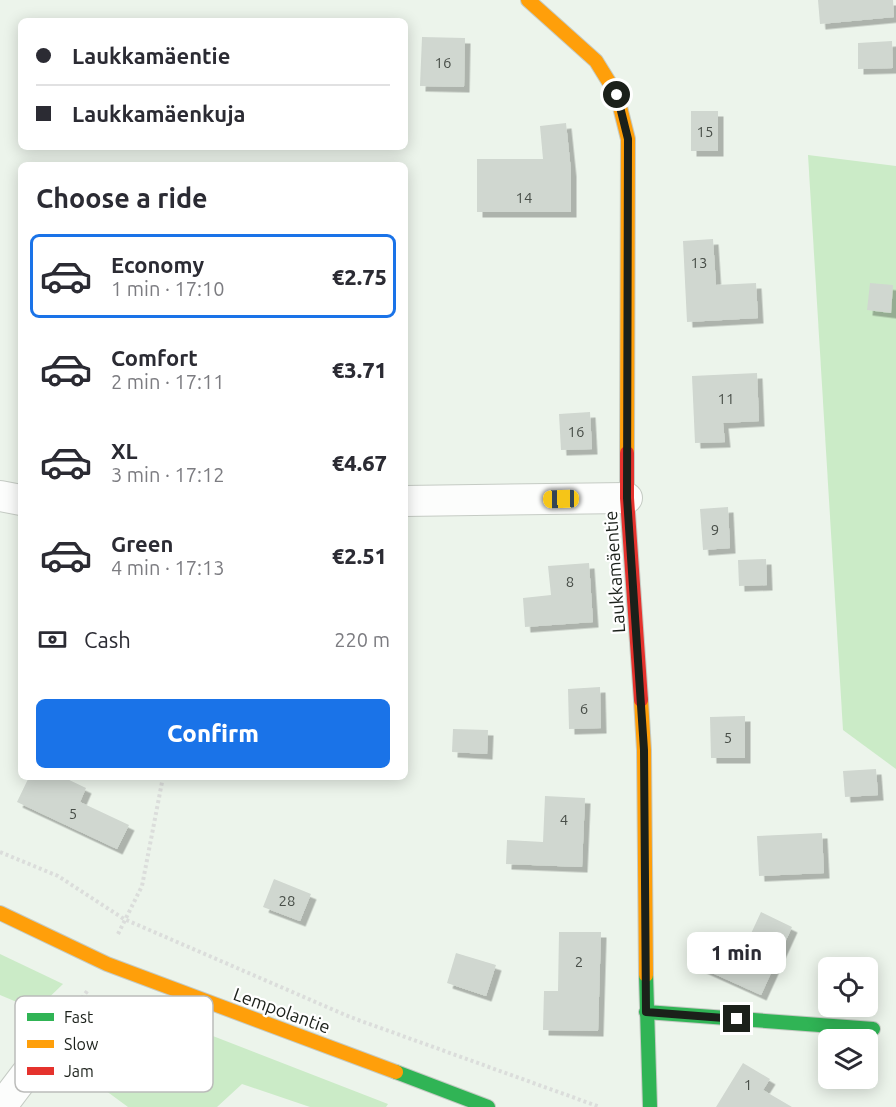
<!DOCTYPE html>
<meta charset="utf-8">
<style>
:root{--surface:#fff;--page:#f2f2f3;--text:#2b2b33;--muted:#7c7c81;--line:#e1e1e2;--accent:#1a73e8}
body{margin:0;font-family:Ubuntu,sans-serif;background:var(--page);color:var(--text);height:100vh;display:flex;flex-direction:column;font-size:22px;white-space:nowrap}
*{box-sizing:border-box;margin:0}
p{font-size:20px;color:var(--muted)}
.icon{flex:none;width:33px;height:33px;fill:none;stroke:currentColor;stroke-width:2;stroke-linecap:round;stroke-linejoin:round}
.map{position:relative;flex:1;overflow:hidden}
.details{position:absolute;left:18px;top:162px;width:390px;height:618px;display:flex;flex-direction:column;background:var(--surface);border-radius:9px;box-shadow:0 3px 15px #0003}
.details>*{flex:none}
.hud{position:absolute;left:18px;top:18px;width:390px;height:132px;border-radius:9px;box-shadow:0 3px 15px #0003;display:grid;align-content:center;height:132px;padding:0 18px;background:var(--surface)}
.tools{position:absolute;left:818px;top:957px;display:grid;gap:12px}
.tools a{display:grid;place-items:center;width:60px;height:60px;border-radius:9px;background:var(--surface);box-shadow:0 3px 15px #0003;font-size:30px}
.end{position:absolute;width:27px;height:27px;margin:-14px;border:8px solid #1b201a;background:#fff;box-shadow:0 0 0 3px #fff}
.from{border-radius:50%}
.bubble{position:absolute;height:42px;border-radius:9px;background:var(--surface);box-shadow:0 3px 15px #0003;font-size:20px;font-weight:800;line-height:42px;text-align:center}
.car{position:absolute;width:18px;height:36px;margin:-18px -9px;border-radius:8px;box-shadow:0 0 4px 2px #0007;background:linear-gradient(#f5c518 24%,#345 0 40%,#f5c518 0 76%,#345 0 86%,#f5c518 0)}
.hud b{display:flex;align-items:center;gap:21px;height:57px;font-size:22px}
.hud b+b{border-top:2px solid var(--line)}
.hud i{width:15px;height:15px;background:var(--text)}
ul{padding:0;list-style:none}
li{display:flex;align-items:center;gap:18px;height:84px;margin:0 12px 9px;padding:0 6px;border:3px solid transparent;border-radius:9px}
li div{flex:1}
li b{display:block;font-size:22px}
li em{font-style:normal;font-weight:800}
li.selected{border-color:var(--accent)}
li>.icon{width:54px;height:54px;stroke-width:1.5}
h2{padding:0 18px;font-size:27px;line-height:72px}
.pay{display:flex;align-items:center;gap:15px;height:66px;padding:0 18px;font-size:22px}
.pay p{margin-inline-start:auto}
.primary-button{display:flex;gap:12px;margin-top:auto;padding:12px 18px}
.primary-button a{flex:1;height:69px;border-radius:9px;background:var(--accent);color:#fff;font-size:24px;font-weight:800;line-height:69px;text-align:center}
.map>svg:first-child{display:block}
.green{fill:#cbebc7}
.building{fill:#d0d7d0;filter:url(#shadow)}
.lines{fill:none;stroke-linecap:round;stroke-linejoin:round}
.street-casing{stroke:#c5cbc4;stroke-width:32}
.fast-casing{stroke:#c5cbc4;stroke-width:16}
.slow-casing{stroke:#c5cbc4;stroke-width:16}
.jam-casing{stroke:#c5cbc4;stroke-width:16}
.path{stroke:#dbdddb;stroke-width:4;stroke-dasharray:3 3;stroke-linecap:butt}
.street{stroke:#fcfdfc;stroke-width:30}
.fast{stroke:#30b455;stroke-width:14}
.slow{stroke:#ff9f0a;stroke-width:14}
.jam{stroke:#e5322d;stroke-width:14}
.route{stroke:#1b201a;stroke-width:8}
.labels{text-anchor:middle;dominant-baseline:central;stroke-width:4.5;stroke-linejoin:round;paint-order:stroke}
.number-label{font-size:15px;fill:#484e48}
.street-label{font-size:18px;fill:#1b201a;stroke:#fff}
.key{fill:#fff;stroke:#bbbcba;stroke-width:1.5}
.key-label{font-size:16px;fill:#1b201a}
</style>
<div class="map">
<svg width="896" height="1107" viewBox="0 0 896 1107">
<defs>
<filter id="shadow"><feDropShadow dx="5.5" dy="5.5" stdDeviation="0" flood-color="#0004"/></filter>
</defs>
<rect width="100%" height="100%" fill="#ecf4eb"/>
<g class="green">
<polygon points="808,155 896,166 896,769 843,730"/>
<polygon points="0,954 63,984 36,1010 0,995"/>
<polygon points="115,998 388,1104 386,1107 310,1107 242,1084 217,1107 128,1107 64,1060"/>
</g>
<g class="building">
<polygon points="818,0 893,0 894,17 820,24"/>
<polygon points="422,37 465,38 464,87 420,86"/>
<polygon points="892,41 893,68 858,69 858,43"/>
<rect x="691" y="111" width="27" height="40"/>
<polygon points="566,123 571,171 571,212 477,212 477,159 543,159 540,126"/>
<polygon points="713,239 716,285 756,283 758,318 687,322 683,241"/>
<polygon points="870,283 893,285 891,313 867,310"/>
<polygon points="757,373 759,421 723,423 725,442 695,443 692,376"/>
<polygon points="590,412 592,449 561,450 559,414"/>
<polygon points="728,507 730,548 703,550 700,509"/>
<polygon points="766,559 767,585 739,586 738,560"/>
<polygon points="589,563 593,622 525,627 523,598 551,595 548,566"/>
<polygon points="600,687 601,728 569,729 568,689"/>
<polygon points="745,716 745,758 711,758 710,717"/>
<polygon points="453,729 488,730 487,754 452,752"/>
<polygon points="876,769 878,795 845,797 843,771"/>
<polygon points="29,777 63,777 86,788 80,802 129,825 117,849 17,802"/>
<polygon points="545,796 585,798 582,867 506,864 507,840 543,842"/>
<polygon points="822,833 824,873 759,876 757,836"/>
<polygon points="274,879 311,894 300,921 263,907"/>
<polygon points="761,912 792,927 761,995 699,967 712,940 742,953"/>
<polygon points="559,932 601,932 598,1031 543,1030 544,991 558,991"/>
<polygon points="456,953 496,965 486,996 447,983"/>
<polygon points="743,1063 770,1079 763,1090 792,1107 716,1107"/>
</g>
<g class="lines">
<defs>
<g id="street">
<polyline points="0,496 21,500"/>
<polyline points="405,501 627,498"/>
<polyline points="1,1107 26,1074"/>
</g>
<g id="fast">
<polyline points="646,975 650,1107"/>
<polyline points="646,1012 873,1029"/>
<polyline points="396,1072 488,1107"/>
</g>
<g id="slow">
<polyline points="528,0 596,61 617,95 628,139 627,453"/>
<polyline points="641,700 644,750 646,975"/>
<polyline points="0,913 107,964 396,1072"/>
</g>
<polyline id="jam" points="627,453 627,498 641,700"/>
</defs>
<use href="#street" class="street-casing"/>
<use href="#fast" class="fast-casing"/>
<use href="#slow" class="slow-casing"/>
<use href="#jam" class="jam-casing"/>
<g class="path">
<polyline points="0,852 58,876 124,919 350,1017 600,1107"/>
<polyline points="118,934 142,886 163,777"/>
<polyline points="42,1051 88,990"/>
</g>
<use href="#street" class="street"/>
<use href="#fast" class="fast"/>
<use href="#slow" class="slow"/>
<use href="#jam" class="jam"/>
</g>
<g class="lines">
<polyline class="route" points="617,95 628,139 627,498 644,750 646,1012 737,1019"/>
</g>
<g class="labels">
<g class="number-label">
<text x="443" y="62">16</text>
<text x="705" y="131">15</text>
<text x="524" y="197">14</text>
<text x="699" y="262">13</text>
<text x="726" y="398">11</text>
<text x="576" y="431">16</text>
<text x="715" y="529">9</text>
<text x="570" y="581">8</text>
<text x="584" y="708">6</text>
<text x="728" y="737">5</text>
<text x="73" y="813">5</text>
<text x="564" y="819">4</text>
<text x="287" y="900">28</text>
<text x="579" y="961">2</text>
<text x="748" y="1084">1</text>
</g>
<g class="street-label">
<text transform="translate(614 572) rotate(-94)">Laukkamäentie</text>
<text transform="translate(282 1010) rotate(20)">Lempolantie</text>
</g>
</g>
<rect x="15" y="996" width="198" height="96" rx="9" class="key"/>
<rect x="27" y="1013" width="27" height="8" fill="#30b455"/>
<rect x="27" y="1040" width="27" height="8" fill="#ff9f0a"/>
<rect x="27" y="1067" width="27" height="8" fill="#e5322d"/>
<g class="key-label">
<text x="64" y="1023">Fast</text>
<text x="64" y="1050">Slow</text>
<text x="64" y="1077">Jam</text>
</g>
</svg>
<div class="tools">
<a><svg class="icon" aria-label="locate" viewBox="0 0 24 24"><circle cx="12" cy="12" r="6"/><path d="M12 2v4M12 18v4M2 12h4M18 12h4"/></svg></a>
<a><svg class="icon" aria-label="layers" viewBox="0 0 24 24"><path d="M12 4l9 5-9 5-9-5zM3 14l9 5 9-5"/></svg></a>
</div>
<i class="end from" style="left:617px;top:95px"></i>
<i class="end" style="left:737px;top:1019px"></i>
<div class="bubble" style="left:687px;top:932px;width:99px">1 min</div>
<i class="car" style="left:561px;top:499px;rotate:269deg"></i>
<div class="hud">
<b><i class="from"></i>Laukkamäentie</b>
<b><i></i>Laukkamäenkuja</b>
</div>
<section class="details">
<h2>Choose a ride</h2>
<ul>
<li class="selected"><svg class="icon" aria-label="car" viewBox="0 0 24 24"><path d="M5 17H2v-5l4-1 3-4h7l3 4 3 1v5h-3M9 17h6M6 11h13"/><circle cx="7" cy="17" r="2"/><circle cx="17" cy="17" r="2"/></svg><div><b>Economy</b><p>1 min · 17:10</p></div><em>€2.75</em></li>
<li><svg class="icon" aria-label="car" viewBox="0 0 24 24"><path d="M5 17H2v-5l4-1 3-4h7l3 4 3 1v5h-3M9 17h6M6 11h13"/><circle cx="7" cy="17" r="2"/><circle cx="17" cy="17" r="2"/></svg><div><b>Comfort</b><p>2 min · 17:11</p></div><em>€3.71</em></li>
<li><svg class="icon" aria-label="car" viewBox="0 0 24 24"><path d="M5 17H2v-5l4-1 3-4h7l3 4 3 1v5h-3M9 17h6M6 11h13"/><circle cx="7" cy="17" r="2"/><circle cx="17" cy="17" r="2"/></svg><div><b>XL</b><p>3 min · 17:12</p></div><em>€4.67</em></li>
<li><svg class="icon" aria-label="car" viewBox="0 0 24 24"><path d="M5 17H2v-5l4-1 3-4h7l3 4 3 1v5h-3M9 17h6M6 11h13"/><circle cx="7" cy="17" r="2"/><circle cx="17" cy="17" r="2"/></svg><div><b>Green</b><p>4 min · 17:13</p></div><em>€2.51</em></li>
</ul>
<div class="pay"><svg class="icon" aria-label="cash" viewBox="0 0 24 24"><path d="M3 7h18v10H3z"/><circle cx="12" cy="12" r="2"/></svg>Cash<p>220 m</p></div>
<div class="primary-button"><a>Confirm</a></div>
</section>
</div>
